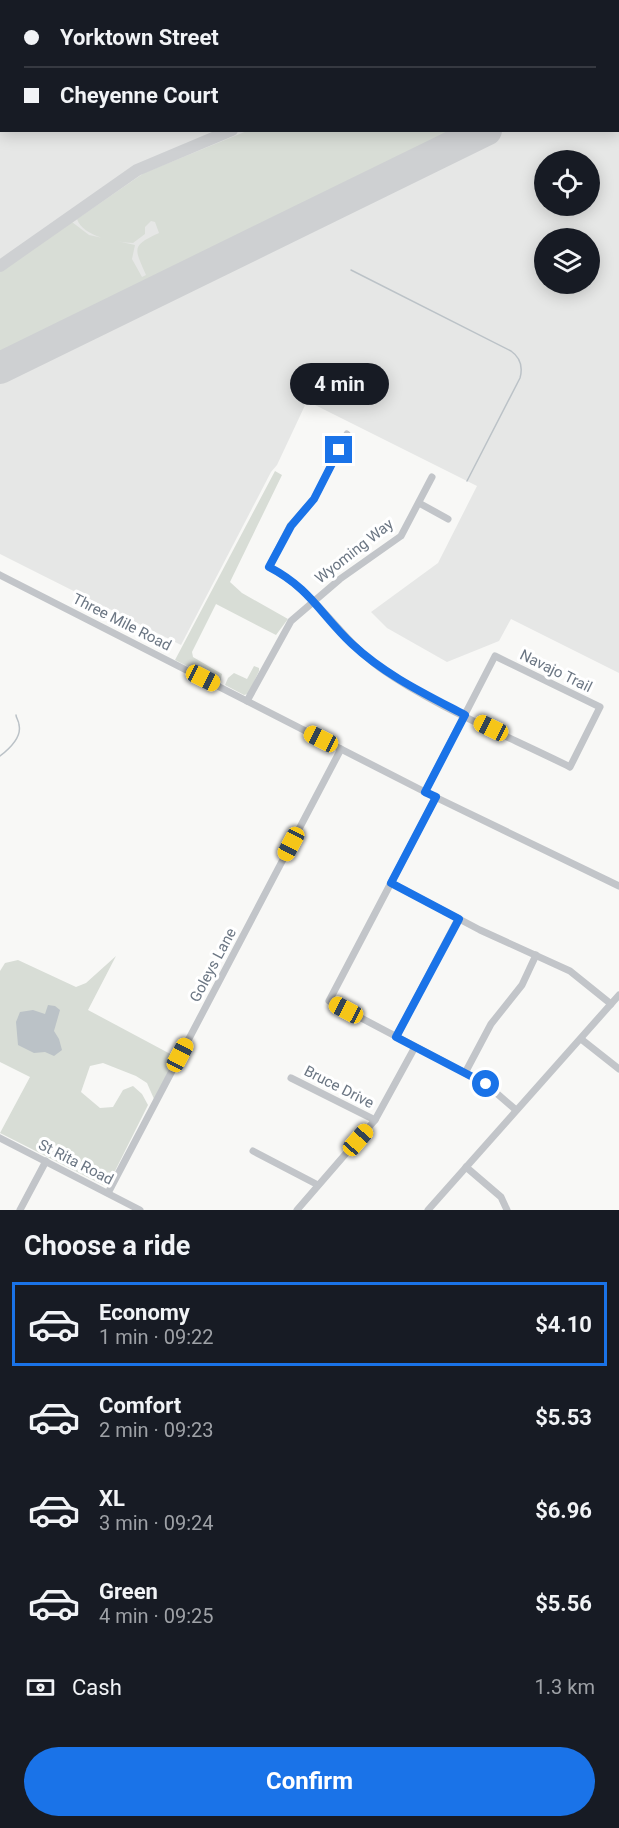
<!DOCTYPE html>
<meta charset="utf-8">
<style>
:root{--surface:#171b24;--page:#242831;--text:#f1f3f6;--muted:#9ea1a6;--line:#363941;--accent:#1a73e8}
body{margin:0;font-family:Roboto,sans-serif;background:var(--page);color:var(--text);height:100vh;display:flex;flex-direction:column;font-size:22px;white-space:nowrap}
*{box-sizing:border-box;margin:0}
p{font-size:20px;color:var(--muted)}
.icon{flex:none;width:33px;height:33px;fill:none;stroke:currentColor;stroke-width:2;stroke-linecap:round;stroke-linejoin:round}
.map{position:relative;height:1210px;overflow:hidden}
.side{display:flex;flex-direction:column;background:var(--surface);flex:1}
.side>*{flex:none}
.guide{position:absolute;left:0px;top:0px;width:620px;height:132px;box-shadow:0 3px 15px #0003;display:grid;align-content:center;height:132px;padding:0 24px;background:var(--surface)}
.fabs{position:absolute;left:534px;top:150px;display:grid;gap:12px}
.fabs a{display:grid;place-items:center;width:66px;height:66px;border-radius:50%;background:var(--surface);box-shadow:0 3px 15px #0003;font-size:30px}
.end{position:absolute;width:27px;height:27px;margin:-14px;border:8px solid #1a73e8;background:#fff;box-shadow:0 0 0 3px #fff}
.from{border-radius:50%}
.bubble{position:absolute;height:42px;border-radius:21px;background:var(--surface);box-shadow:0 3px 15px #0003;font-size:20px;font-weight:700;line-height:42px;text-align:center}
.car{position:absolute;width:18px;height:36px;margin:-18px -9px;border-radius:8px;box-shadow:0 0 4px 2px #0007;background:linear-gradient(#f5c518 24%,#345 0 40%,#f5c518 0 76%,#345 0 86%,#f5c518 0)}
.guide b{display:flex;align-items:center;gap:21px;height:57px;font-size:22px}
.guide b+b{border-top:2px solid var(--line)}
.guide i{width:15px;height:15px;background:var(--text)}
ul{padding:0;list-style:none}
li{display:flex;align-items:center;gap:18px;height:84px;margin:0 12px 9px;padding:0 12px;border:3px solid transparent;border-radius:0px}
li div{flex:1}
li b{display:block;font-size:22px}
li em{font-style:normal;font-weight:700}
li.selected{border-color:var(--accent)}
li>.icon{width:54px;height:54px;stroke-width:1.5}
h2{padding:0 24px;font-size:27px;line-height:72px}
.pay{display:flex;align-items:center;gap:15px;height:66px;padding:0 24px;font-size:22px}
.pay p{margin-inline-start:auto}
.button{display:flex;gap:12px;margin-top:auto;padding:12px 24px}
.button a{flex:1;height:69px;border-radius:36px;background:var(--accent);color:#fff;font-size:24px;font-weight:700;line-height:69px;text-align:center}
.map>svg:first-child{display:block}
.built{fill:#e6e7e6;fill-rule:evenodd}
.green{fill:#d8ddd6}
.water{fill:#bbc2c7}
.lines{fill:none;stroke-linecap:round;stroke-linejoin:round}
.stream{stroke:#bbc2c7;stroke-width:1.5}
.taxiway{stroke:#ced0d2;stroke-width:12}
.runway{stroke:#ced0d2;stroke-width:32}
.minor{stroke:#c2c5c9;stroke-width:7}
.route{stroke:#1a73e8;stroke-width:8}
.labels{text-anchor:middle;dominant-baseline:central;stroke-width:6;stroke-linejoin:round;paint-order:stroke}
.street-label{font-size:15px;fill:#6b7683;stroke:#fff}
</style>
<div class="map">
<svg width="619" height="1210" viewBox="0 0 619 1210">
<rect width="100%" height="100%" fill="#f8f8f6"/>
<path class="built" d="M 0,0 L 619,0 L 619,673 L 511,619 L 499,641 L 447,662 L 387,628 L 371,612 L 438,563 L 477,486 L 307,401 L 277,465 L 271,472 L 181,645 L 0,554 ZM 2,2 L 618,2 L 618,130 L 2,130 ZM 544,160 L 590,160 L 590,206 L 544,206 ZM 544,238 L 590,238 L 590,284 L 544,284 Z"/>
<g class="green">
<path d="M 247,131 L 463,131 L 0,357 L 0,272 L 72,222 L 89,235 L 135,245 L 132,259 L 142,277 L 146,275 C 135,249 130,246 159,233 L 155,222 L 151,221 L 145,227 L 145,234 L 133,243 C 116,242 83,237 77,219 L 144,173 Z"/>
<polygon points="275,471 282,475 230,582 242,593 288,619 276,635 216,604 192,652 193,657 222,674 220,683 175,660"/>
<polygon points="254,666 259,668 259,671 248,694 244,695 225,685 228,678 234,673 247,679"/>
<polygon points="116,956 88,1010 176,1057 154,1099 147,1083 136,1076 103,1063 90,1066 81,1092 100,1108 113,1107 123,1090 133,1086 142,1094 148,1105 110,1181 105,1186 0,1133 30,1077 0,1062 0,971 5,963 18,960 76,987 86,983"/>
</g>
<polygon class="water" points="48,1005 55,1006 60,1010 54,1031 59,1039 62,1050 54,1056 45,1052 34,1053 18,1045 16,1022 20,1012 33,1010 45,1014"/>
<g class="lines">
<g class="stream">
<path d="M 351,270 L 511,351 C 521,358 523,367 520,378 L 467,481"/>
<path d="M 0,756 C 9,749 22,737 19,725 C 19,721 16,718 16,715"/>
</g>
<g class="taxiway">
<polyline points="543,2 546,0"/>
<polyline points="0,266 137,170 232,130"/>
</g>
<g class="runway">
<polyline points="618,66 619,66"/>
<polyline points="0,368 486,130"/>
</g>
<g class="minor">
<path d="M 347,434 L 314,499 L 290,526 L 269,567 C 317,592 337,636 380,668 C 433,706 510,737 570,767 L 600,707 L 495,656 L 425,792"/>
<polyline points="419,503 448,519"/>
<polyline points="0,575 431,795 619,886"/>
<polyline points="247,701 291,621 340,579 401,536 432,477"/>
<polyline points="436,797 329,1001 486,1084 516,1110"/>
<polyline points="391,883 480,930 570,971 611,1004"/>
<polyline points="396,1037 458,919"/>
<polyline points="581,1039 619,1069"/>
<polyline points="465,1073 491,1024 522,985 536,955"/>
<polyline points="291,1078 375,1120"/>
<polyline points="0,1138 140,1210"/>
<polyline points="253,1151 318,1185"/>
<polyline points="466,1167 501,1197 507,1210"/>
<polyline points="108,1193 341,749"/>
<polyline points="20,1210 46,1161"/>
<polyline points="297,1210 375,1120 415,1047"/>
<polyline points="428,1210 619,995"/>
</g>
</g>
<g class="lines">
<path class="route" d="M 339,450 L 314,499 L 291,526 L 269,567 C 310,588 321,615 352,644 C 385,675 425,694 465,715 L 425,792 L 436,797 L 391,883 L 459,919 L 396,1037 L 486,1084"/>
</g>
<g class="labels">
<g class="street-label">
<text transform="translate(354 551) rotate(-38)">Wyoming Way</text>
<text transform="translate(122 622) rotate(27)">Three Mile Road</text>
<text transform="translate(556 671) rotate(26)">Navajo Trail</text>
<text transform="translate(213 965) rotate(-62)">Goleys Lane</text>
<text transform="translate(339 1087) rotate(27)">Bruce Drive</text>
<text transform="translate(76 1162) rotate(27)">St Rita Road</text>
</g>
</g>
</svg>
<div class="fabs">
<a><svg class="icon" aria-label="locate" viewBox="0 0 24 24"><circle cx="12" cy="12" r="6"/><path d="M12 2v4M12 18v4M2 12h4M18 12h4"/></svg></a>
<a><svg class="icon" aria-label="layers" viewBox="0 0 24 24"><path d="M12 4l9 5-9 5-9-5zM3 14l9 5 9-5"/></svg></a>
</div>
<i class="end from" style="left:486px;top:1084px"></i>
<i class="end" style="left:339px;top:450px"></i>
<div class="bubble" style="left:290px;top:363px;width:99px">4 min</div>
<i class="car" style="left:203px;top:678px;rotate:117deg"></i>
<i class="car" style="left:491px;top:728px;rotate:296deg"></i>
<i class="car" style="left:321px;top:739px;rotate:297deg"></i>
<i class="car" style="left:291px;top:844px;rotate:208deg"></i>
<i class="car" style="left:346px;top:1010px;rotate:298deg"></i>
<i class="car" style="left:180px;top:1055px;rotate:28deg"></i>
<i class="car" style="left:358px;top:1140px;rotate:41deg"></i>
<div class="guide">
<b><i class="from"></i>Yorktown Street</b>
<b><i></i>Cheyenne Court</b>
</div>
</div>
<section class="side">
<h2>Choose a ride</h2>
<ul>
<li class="selected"><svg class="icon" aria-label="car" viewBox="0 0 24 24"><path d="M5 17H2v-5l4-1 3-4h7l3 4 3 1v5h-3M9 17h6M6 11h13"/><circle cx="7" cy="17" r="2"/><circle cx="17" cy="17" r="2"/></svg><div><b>Economy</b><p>1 min · 09:22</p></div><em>$4.10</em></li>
<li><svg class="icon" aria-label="car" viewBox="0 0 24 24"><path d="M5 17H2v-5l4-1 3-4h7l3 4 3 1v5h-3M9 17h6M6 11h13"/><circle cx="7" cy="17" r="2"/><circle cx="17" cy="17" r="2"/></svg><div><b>Comfort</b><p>2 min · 09:23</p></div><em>$5.53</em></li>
<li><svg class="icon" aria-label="car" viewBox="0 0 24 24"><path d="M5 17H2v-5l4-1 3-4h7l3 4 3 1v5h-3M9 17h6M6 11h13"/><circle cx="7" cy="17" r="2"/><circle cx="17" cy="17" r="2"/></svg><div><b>XL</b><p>3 min · 09:24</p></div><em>$6.96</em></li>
<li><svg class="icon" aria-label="car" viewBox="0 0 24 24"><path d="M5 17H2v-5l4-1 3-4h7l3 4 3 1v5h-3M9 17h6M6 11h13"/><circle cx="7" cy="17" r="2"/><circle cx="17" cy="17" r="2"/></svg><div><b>Green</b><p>4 min · 09:25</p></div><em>$5.56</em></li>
</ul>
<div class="pay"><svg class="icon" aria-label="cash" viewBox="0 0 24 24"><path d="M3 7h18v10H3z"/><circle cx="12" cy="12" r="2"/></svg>Cash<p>1.3 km</p></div>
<div class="button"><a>Confirm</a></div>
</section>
